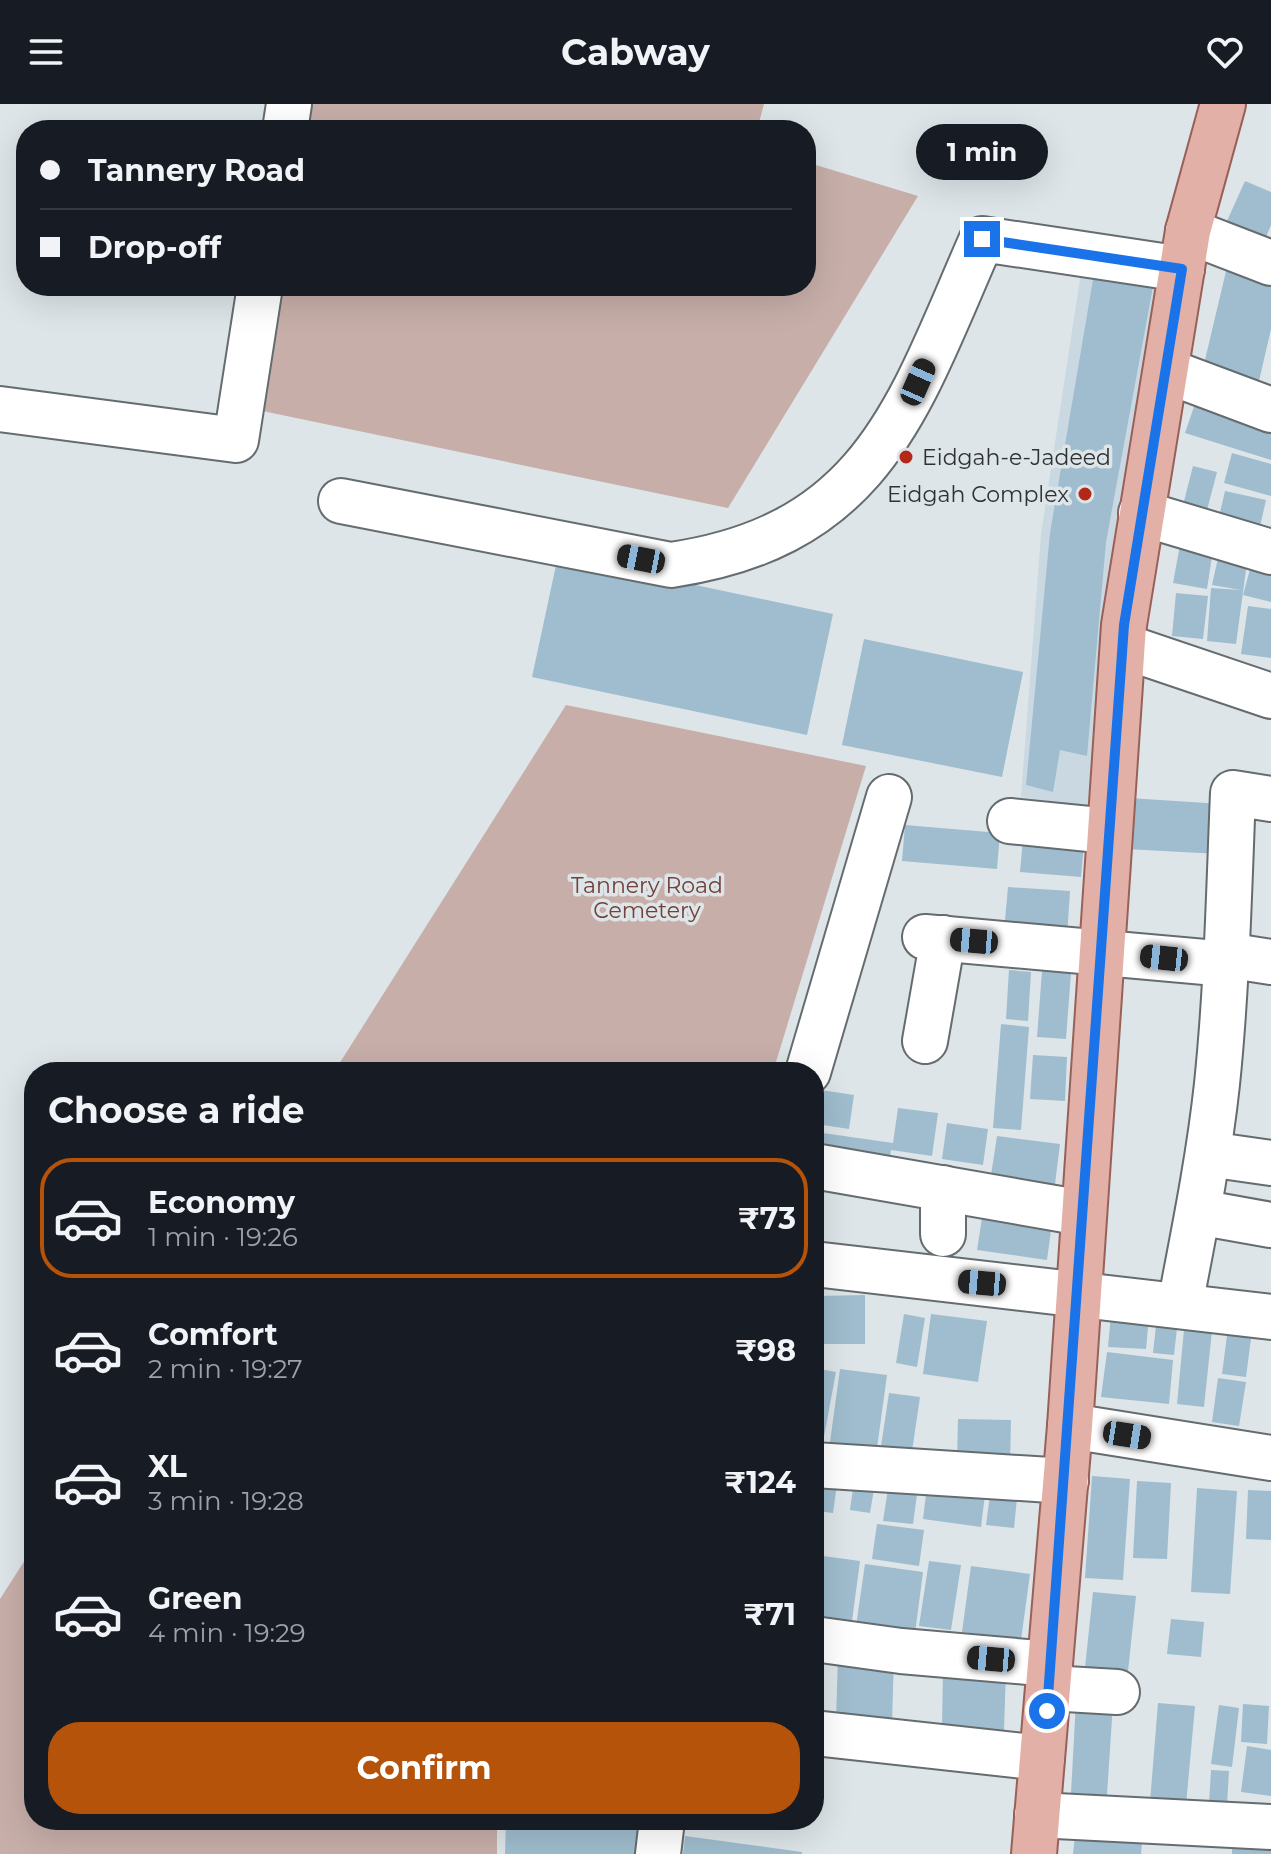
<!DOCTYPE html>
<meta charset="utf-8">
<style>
:root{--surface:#171b24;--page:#20242c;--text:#f1f3f6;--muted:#9ea1a6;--line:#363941;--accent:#b45309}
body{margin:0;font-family:Montserrat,sans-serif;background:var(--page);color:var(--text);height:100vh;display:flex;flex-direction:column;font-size:30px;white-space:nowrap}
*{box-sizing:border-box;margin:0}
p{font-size:26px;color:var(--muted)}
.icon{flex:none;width:44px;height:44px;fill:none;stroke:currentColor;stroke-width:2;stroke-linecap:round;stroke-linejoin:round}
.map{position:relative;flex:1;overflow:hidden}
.drawer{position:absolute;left:24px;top:958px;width:800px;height:768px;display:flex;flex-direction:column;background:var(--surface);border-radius:32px;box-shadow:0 8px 32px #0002}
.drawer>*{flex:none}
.top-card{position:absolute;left:16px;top:16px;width:800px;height:176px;border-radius:32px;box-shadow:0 8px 32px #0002;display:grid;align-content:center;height:176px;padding:0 24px;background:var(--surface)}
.end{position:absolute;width:36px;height:36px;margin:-18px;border:10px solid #1a73e8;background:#fff;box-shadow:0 0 0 4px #fff}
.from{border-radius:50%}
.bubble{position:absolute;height:56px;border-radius:28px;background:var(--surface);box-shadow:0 8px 32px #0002;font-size:26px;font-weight:700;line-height:56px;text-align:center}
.car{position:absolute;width:24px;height:48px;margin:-24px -12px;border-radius:10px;box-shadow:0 0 6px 2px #0007;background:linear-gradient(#222 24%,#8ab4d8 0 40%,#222 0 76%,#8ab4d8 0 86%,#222 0)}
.top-card b{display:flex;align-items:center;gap:28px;height:76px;font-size:30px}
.top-card b+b{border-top:2px solid var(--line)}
.top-card i{width:20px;height:20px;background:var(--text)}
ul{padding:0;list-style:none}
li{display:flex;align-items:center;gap:24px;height:120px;margin:0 16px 12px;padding:0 8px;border:4px solid transparent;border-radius:32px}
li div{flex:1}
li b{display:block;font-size:30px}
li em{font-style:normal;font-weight:700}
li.on{border-color:var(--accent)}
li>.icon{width:72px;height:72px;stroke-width:1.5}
h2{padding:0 24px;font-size:36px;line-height:96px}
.button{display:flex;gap:16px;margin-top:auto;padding:16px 24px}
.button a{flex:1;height:92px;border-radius:32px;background:var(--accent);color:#fff;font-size:32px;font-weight:700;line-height:92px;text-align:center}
header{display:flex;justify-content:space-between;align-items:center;height:104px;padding:0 24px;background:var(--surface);font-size:36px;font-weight:700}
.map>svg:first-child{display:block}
.built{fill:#cad9e1}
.green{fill:#c7aea9}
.building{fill:#9fbdce}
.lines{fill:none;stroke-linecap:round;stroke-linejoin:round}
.minor-casing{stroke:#656c6f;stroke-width:48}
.major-casing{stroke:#976159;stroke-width:48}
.minor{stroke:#fff;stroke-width:44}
.major{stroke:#e2b0a7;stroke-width:44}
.route{stroke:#1a73e8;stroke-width:10}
.poi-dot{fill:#b52718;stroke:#dde5e9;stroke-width:3}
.labels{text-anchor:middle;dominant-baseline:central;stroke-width:7;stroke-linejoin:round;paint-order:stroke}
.poi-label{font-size:22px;fill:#2f3233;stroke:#dde5e9;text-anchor:start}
.park-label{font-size:22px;fill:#724038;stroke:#dde5e9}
</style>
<header><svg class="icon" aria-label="menu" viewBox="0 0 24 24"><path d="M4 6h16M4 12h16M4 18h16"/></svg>Cabway<svg class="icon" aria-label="heart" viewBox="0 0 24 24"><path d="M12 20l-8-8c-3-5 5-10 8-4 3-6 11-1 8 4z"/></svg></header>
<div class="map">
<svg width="1271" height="1750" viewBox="0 0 1271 1750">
<rect width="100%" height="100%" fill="#dde5e9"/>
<polygon class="built" points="1085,142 1167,151 1093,703 1021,693 1041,430"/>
<g class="green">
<polygon points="292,0 764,0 757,26 287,26"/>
<polygon points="806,58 918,92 728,404 238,302 259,182 806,182"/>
<polygon points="566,601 866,662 773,968 334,968"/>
<polygon points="34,1442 34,1716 497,1716 497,1750 0,1750 0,1495"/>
</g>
<g class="building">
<polygon points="1245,77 1271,88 1271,121 1266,133 1227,117"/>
<polygon points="1227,163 1271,174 1271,225 1256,290 1200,277"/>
<polygon points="1095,164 1154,177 1106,438 1087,652 1060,646 1053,688 1026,681 1050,429"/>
<polygon points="1199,288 1271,310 1271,356 1185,329"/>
<polygon points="1232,349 1271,360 1271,392 1224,379"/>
<polygon points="1193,362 1217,368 1206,410 1182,405"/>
<polygon points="1225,387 1266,396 1259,427 1218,417"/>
<polygon points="1180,441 1213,446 1207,485 1173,479"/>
<polygon points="1220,445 1248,451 1236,540 1207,537 1211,484 1241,486 1212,481"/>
<polygon points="558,452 833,510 807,631 532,573"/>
<polygon points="1253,454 1271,459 1271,498 1243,491"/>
<polygon points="1176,489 1208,492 1203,535 1172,532"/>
<polygon points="1248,502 1271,505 1271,554 1241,550"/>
<polygon points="864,535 1023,568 1002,673 842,641"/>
<polygon points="1129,694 1222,700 1219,750 1126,745"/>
<polygon points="905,721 1000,729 997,765 902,757"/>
<polygon points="1024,724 1085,729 1081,773 1020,768"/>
<polygon points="1008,783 1070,787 1067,833 1004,828"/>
<polygon points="1009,866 1031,868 1028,917 1006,915"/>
<polygon points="1042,867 1071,869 1066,935 1037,933"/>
<polygon points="1001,920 1029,923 1021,1026 993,1024"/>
<polygon points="1033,951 1067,953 1065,997 1030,995"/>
<polygon points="821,986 854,991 849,1025 816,1020"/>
<polygon points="898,1004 938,1009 932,1052 891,1046 888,1069 814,1041 816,1028 893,1039"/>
<polygon points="947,1019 988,1025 983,1061 942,1055"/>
<polygon points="997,1032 1060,1040 1055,1080 991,1071"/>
<polygon points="985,1095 1054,1104 1047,1156 977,1146"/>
<polygon points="865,1191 865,1240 814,1240 814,1192"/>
<polygon points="1112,1200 1150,1203 1146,1245 1108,1243"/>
<polygon points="1158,1203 1179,1206 1174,1251 1153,1249"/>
<polygon points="904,1210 925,1214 917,1263 896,1259"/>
<polygon points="931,1210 987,1217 978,1278 923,1270"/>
<polygon points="1185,1215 1213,1217 1204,1303 1177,1300"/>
<polygon points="1229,1216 1253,1219 1246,1273 1222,1270"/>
<polygon points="1107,1248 1173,1256 1169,1300 1101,1293"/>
<polygon points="814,1264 836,1268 821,1349 814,1348"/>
<polygon points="840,1265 887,1271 877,1344 830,1338"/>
<polygon points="1218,1274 1246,1278 1239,1322 1212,1318"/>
<polygon points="889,1289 920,1293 911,1354 880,1349"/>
<polygon points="958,1315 1011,1316 1010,1360 957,1358"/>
<polygon points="814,1369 838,1373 833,1409 817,1407 816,1416"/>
<polygon points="855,1370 876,1373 870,1409 850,1406"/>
<polygon points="890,1372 919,1376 913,1420 883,1417"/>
<polygon points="1092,1372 1130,1375 1123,1476 1085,1474"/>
<polygon points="928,1374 986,1382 981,1423 923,1415"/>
<polygon points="1137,1377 1171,1379 1167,1455 1133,1454"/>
<polygon points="1197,1384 1237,1387 1230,1490 1191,1488"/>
<polygon points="1248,1386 1271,1387 1271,1436 1246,1435"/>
<polygon points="990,1391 1017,1394 1014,1424 986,1421"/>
<polygon points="877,1420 924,1426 919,1462 872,1455"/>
<polygon points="823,1452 860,1457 850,1532 814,1514"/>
<polygon points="929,1457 961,1461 951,1526 919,1522"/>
<polygon points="865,1460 923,1468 914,1537 855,1529"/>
<polygon points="971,1462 1030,1470 1021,1536 962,1528"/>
<polygon points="1093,1488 1136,1492 1127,1577 1084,1573"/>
<polygon points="1171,1515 1204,1518 1201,1553 1167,1550"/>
<polygon points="838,1549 894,1551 892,1619 836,1618"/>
<polygon points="943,1564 1006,1565 1004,1626 942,1625"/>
<polygon points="1076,1597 1113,1599 1107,1691 1071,1689"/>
<polygon points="1158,1599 1195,1602 1186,1701 1150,1698"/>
<polygon points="1243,1600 1269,1602 1267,1640 1241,1638"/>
<polygon points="1219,1601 1239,1604 1232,1663 1211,1660"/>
<polygon points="1247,1642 1271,1646 1271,1692 1241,1688"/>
<polygon points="1211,1666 1229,1667 1227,1701 1209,1700"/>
<polygon points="506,1716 651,1716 648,1750 505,1750"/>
<polygon points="685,1732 802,1748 802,1750 683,1750"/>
<polygon points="1075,1732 1142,1739 1141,1750 1073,1750"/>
<polygon points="1232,1743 1271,1744 1271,1750 1232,1750"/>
</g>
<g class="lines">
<defs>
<g id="minor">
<polyline points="285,26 289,0"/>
<polyline points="1188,127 1271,159"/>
<polyline points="1167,267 1271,306"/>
<polyline points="0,305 236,336 260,182"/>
<path d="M 341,397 L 671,461 C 875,431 909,300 982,135 L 1182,165"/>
<polyline points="1141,409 1271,448"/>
<polyline points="1123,542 1271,592"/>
<polyline points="1010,717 1109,727"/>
<polyline points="925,833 1227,860"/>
<polyline points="1226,851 1271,858"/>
<polyline points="925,937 943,834"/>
<polyline points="808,968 889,693"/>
<polyline points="1208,1050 1271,1059"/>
<polyline points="814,1062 1083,1109"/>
<polyline points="943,1084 943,1130"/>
<polyline points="1198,1108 1271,1121"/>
<polyline points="814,1160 1271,1213"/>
<path d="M 1180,1201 C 1194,1128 1209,1054 1217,980 C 1227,883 1229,786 1233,689 L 1271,695"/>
<polyline points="1070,1322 1271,1354"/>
<polyline points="814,1361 1066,1377"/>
<polyline points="814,1535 901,1547 1050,1560"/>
<polyline points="1049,1584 1117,1588"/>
<polyline points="814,1629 1042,1654"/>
<polyline points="1037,1711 1271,1723"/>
<polyline points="658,1750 662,1716"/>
</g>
<polyline id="major" points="1034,1750 1070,1322 1124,521 1188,127 1223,0"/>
</defs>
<use href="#minor" class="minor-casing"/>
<use href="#major" class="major-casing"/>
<use href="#minor" class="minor"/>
<use href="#major" class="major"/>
</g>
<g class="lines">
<polyline class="route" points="982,135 1182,165 1124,521 1047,1607"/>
</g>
<g class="poi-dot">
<circle cx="906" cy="353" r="8"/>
<circle cx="1085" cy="390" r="8"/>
</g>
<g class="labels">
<g class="poi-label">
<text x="922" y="353">Eidgah-e-Jadeed</text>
<text x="1069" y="390" text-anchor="end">Eidgah Complex</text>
</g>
<g class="park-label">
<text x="647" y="781">Tannery Road<tspan x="647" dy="25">Cemetery</tspan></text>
</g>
</g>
</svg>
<i class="end from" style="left:1047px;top:1607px"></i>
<i class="end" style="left:982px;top:135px"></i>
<div class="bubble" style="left:916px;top:20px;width:132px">1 min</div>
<i class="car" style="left:918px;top:278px;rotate:24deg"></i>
<i class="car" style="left:641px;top:455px;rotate:281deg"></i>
<i class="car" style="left:974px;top:837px;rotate:275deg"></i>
<i class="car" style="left:1164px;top:854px;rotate:276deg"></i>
<i class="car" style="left:982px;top:1179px;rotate:275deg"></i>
<i class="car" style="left:1127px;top:1331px;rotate:99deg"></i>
<i class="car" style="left:991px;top:1555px;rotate:275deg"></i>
<div class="top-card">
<b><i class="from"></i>Tannery Road</b>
<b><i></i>Drop-off</b>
</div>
<section class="drawer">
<h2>Choose a ride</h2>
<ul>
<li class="on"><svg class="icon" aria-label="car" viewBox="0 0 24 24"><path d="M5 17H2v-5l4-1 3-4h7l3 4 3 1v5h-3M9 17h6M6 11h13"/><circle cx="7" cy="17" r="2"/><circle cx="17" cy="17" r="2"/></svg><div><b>Economy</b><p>1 min · 19:26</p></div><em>₹73</em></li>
<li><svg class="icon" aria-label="car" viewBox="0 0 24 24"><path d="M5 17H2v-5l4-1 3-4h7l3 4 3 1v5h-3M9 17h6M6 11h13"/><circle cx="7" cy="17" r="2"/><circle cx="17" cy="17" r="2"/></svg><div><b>Comfort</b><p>2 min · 19:27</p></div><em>₹98</em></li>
<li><svg class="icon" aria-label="car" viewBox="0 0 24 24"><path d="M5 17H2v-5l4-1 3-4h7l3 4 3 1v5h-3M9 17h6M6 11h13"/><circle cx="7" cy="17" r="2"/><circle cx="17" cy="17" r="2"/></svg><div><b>XL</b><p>3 min · 19:28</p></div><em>₹124</em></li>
<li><svg class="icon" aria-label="car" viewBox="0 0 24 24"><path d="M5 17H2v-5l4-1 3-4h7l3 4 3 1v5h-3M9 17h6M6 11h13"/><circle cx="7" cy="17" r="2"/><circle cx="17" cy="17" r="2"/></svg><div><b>Green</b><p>4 min · 19:29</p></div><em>₹71</em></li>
</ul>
<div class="button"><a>Confirm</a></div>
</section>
</div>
